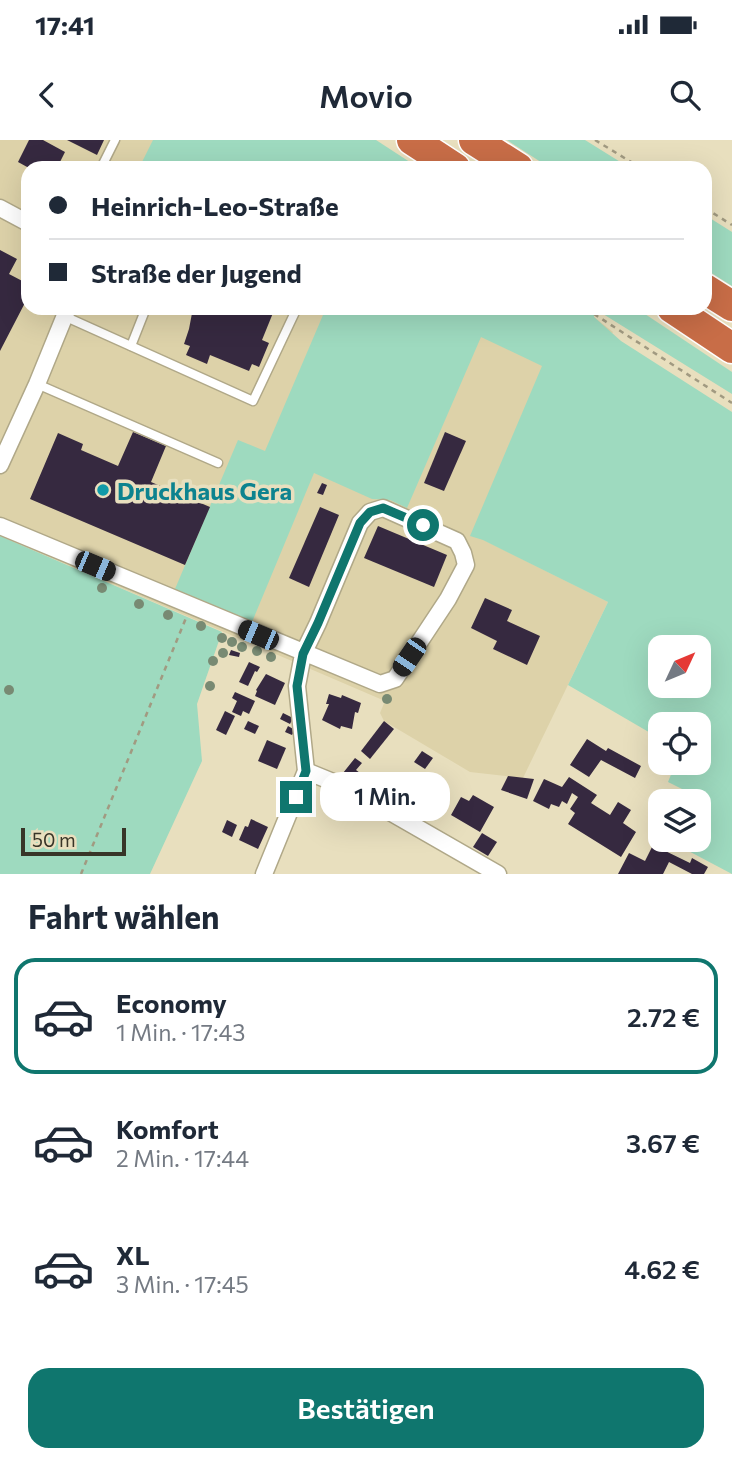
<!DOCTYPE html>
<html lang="de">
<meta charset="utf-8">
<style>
:root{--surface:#fff;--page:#f6f6f7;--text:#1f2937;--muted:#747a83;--line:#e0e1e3;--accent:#0f766e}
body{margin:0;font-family:Commissioner,sans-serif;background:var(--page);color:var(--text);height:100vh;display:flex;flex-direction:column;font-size:26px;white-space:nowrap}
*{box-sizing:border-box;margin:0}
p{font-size:23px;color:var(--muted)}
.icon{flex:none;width:38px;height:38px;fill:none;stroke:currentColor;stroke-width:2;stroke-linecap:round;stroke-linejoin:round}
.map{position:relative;height:734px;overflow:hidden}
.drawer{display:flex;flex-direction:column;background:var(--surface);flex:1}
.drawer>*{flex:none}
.guide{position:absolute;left:21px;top:21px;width:691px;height:154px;border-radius:21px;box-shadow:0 7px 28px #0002;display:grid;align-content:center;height:154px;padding:0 28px;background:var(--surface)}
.needle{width:46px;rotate:46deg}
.tools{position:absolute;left:648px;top:495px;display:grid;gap:14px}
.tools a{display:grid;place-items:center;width:63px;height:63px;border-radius:14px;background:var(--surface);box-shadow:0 7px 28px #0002;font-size:35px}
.scale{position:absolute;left:21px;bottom:18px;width:105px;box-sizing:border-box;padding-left:7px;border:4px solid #383528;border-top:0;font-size:19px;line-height:24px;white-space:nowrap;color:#383528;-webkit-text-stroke:5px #e8dfbe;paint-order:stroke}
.end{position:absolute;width:32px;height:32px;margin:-16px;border:9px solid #0f766e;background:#fff;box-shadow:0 0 0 4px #fff}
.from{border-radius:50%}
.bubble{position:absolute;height:49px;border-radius:21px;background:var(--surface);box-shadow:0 7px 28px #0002;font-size:23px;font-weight:600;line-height:49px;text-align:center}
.car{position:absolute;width:21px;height:42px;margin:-21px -10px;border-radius:9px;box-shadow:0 0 5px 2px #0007;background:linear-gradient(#222 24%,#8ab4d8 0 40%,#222 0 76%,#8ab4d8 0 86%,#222 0)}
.guide b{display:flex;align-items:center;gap:24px;height:66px;font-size:26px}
.guide b+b{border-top:2px solid var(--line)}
.guide i{width:18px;height:18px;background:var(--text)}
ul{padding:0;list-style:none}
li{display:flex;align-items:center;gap:21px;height:116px;margin:0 14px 10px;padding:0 14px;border:4px solid transparent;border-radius:21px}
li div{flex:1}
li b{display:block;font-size:26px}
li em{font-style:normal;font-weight:600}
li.current{border-color:var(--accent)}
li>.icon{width:63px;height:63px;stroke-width:1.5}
h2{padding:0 28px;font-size:32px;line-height:84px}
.button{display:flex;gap:14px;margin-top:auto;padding:14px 28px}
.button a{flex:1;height:80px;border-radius:21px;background:var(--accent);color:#fff;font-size:28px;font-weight:600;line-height:80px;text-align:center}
.status{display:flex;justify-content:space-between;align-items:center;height:49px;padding:0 35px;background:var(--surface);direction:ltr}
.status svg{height:19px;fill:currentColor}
header{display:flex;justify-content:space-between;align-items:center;height:91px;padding:0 28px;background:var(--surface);font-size:32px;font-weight:600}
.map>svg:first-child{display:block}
.built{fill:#ddd2a9}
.green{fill:#9edabf;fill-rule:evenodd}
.building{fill:#362940}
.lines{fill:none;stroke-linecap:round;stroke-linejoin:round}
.service-casing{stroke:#b0a888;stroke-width:11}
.minor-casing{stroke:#b0a888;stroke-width:19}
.motorway-casing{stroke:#fff;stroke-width:33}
.path{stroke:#a19a81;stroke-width:2.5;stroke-dasharray:5 5;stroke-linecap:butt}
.service{stroke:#fff;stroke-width:8}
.minor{stroke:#fff;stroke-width:16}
.motorway{stroke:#c86d47;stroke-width:30}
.tree{fill:#788a73}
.route{stroke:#0f766e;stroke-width:9}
.culture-dot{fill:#0f9aa8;stroke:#e8dfbe;stroke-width:2.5}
.labels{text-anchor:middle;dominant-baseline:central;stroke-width:7;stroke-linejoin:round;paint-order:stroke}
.culture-label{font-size:24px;font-weight:bold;fill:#0d838f;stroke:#e8dfbe;text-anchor:start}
</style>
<div class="status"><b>17:41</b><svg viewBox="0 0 49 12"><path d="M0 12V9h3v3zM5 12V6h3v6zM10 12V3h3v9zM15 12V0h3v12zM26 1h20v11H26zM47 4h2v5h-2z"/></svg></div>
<header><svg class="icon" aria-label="back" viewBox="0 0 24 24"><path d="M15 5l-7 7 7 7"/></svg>Movio<svg class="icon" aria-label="search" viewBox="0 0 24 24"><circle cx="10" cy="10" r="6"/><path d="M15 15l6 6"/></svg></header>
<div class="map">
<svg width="732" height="734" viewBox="0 0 732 734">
<rect width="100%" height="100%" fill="#e8dfbe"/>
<polygon class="built" points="0,0 345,0 389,28 28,28 28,168 595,168 594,177 613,192 484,400 608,462 523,638 470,632 384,581 380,573 385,561 0,396"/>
<g class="green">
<polygon points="153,0 376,0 419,28 139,28"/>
<polygon points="507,0 585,0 630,28 550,28"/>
<polygon points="705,75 732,92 732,146 705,129"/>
<path d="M 326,168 L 636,168 L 732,232 L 732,254 L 595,169 L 594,177 L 621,201 L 732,272 L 732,734 L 679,706 L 679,700 L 698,700 L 698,662 L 681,661 L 682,649 L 668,642 L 674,627 L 664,623 L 698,623 L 698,584 L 660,584 L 660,621 L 649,616 L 659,598 L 568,545 L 608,462 L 483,400 L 470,396 L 542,226 L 481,197 L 407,368 L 390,360 L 372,359 L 314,333 L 252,482 L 175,449 L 238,300 L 265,311 ZM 660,508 L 698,508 L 698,546 L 660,546 Z"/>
<polygon points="0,396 222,492 197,564 202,621 150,734 0,734"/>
</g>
<g class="building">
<polygon points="29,0 43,0 65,12 57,28 29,28 18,22"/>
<polygon points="67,0 104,0 97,15"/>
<polygon points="0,110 17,119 9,134 28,144 28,157 0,211"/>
<polygon points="193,168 275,168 262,200 269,203 259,227 252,224 249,231 210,215 207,224 186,215 190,206 184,204 189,189"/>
<polygon points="133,292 166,306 151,342 210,367 185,425 30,359 58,293 83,304 81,310 118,326"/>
<polygon points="445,292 466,301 444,351 424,343"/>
<polygon points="322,343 327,345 323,355 317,353"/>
<polygon points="320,367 339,375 309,447 289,438"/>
<polygon points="378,386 447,415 434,447 364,418"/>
<polygon points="485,458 512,470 507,481 540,496 527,525 493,509 497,501 471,488"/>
<polygon points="231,510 240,513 239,517 229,515"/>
<polygon points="249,522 260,527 257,532 255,531 248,546 239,542"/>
<polygon points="266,534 285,543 275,565 255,556 257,551 256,550"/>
<polygon points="235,552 255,561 249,574 243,571 241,576 232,572 237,561 232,558"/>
<polygon points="329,554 341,558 342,555 361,563 358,573 355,572 352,589 341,586 340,589 322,580 329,564 326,564"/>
<polygon points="225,571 235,576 226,595 216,590"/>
<polygon points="283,573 293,578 290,584 280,579"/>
<polygon points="248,581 259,586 255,594 244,589"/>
<polygon points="384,581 394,589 370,619 361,611"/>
<polygon points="288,586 295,590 292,595 285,592"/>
<polygon points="587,599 606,611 608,608 641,626 635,638 601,620 589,637 570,625"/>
<polygon points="267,600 286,608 277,629 258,621"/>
<polygon points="422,611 433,618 425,629 414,622"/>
<polygon points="355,618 362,623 356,630 360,633 350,646 339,638"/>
<polygon points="508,636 534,639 527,659 501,650"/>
<polygon points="569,637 597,655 591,663 610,675 618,662 631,670 623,683 636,692 621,717 568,684 575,673 570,669 578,657 572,653 567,664 562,661 559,667 551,664 549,669 533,661 544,639 562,647"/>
<polygon points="473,655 494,667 480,692 451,675 461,657 469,661"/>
<polygon points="251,679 268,687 258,709 239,700 245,686 248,687"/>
<polygon points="227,680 237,685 232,697 222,692"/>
<polygon points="482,693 497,702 488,716 473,707"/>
<polygon points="653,705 690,723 692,718 708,727 704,734 692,734 669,722 663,734 618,734 629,713 645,721"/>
</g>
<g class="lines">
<defs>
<g id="service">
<polyline points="101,28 115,0"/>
<polyline points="64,176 253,261 297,168"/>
<polyline points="131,206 146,168"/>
<polyline points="37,244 218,323"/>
</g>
<g id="minor">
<polyline points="0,68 28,83"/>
<polyline points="0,325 37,244 68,168"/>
<polyline points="0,386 380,544 395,539 448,459 466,425 463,413 457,401 383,368 370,372 360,383 318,483 303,514 297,546 306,631 264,734"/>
<polyline points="306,631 350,649 498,734"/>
</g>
<g id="motorway">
<polyline points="412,0 455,28"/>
<polyline points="474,0 518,28"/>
<polyline points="705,149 732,166"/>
<polyline points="672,168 732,208"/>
</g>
</defs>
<use href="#service" class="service-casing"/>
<use href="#minor" class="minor-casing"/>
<use href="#motorway" class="motorway-casing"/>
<g class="path">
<polyline points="595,0 641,28"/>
<polyline points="705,68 732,85"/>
<polyline points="594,174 732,263"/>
<polyline points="81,734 186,478"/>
</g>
<use href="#service" class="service"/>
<use href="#minor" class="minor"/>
<use href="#motorway" class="motorway"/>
</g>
<g class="tree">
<circle cx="102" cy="448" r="5"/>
<circle cx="139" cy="464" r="5"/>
<circle cx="168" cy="475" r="5"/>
<circle cx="201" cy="486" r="5"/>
<circle cx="222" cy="498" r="5"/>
<circle cx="232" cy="502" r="5"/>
<circle cx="242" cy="507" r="5"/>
<circle cx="257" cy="511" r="5"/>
<circle cx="223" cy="513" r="5"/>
<circle cx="271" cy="517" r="5"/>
<circle cx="213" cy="521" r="5"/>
<circle cx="210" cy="546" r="5"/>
<circle cx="9" cy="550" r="5"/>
<circle cx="387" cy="559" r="5"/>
</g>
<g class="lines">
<polyline class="route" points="296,657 306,631 297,546 303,514 318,483 360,383 370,372 383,368 423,385"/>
</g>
<circle class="culture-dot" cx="103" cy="350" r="7"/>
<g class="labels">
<g class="culture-label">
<text x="117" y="350">Druckhaus Gera</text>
</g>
</g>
</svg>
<div class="tools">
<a><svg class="needle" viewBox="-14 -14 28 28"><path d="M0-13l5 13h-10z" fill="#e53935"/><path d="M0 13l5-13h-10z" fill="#747a83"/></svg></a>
<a><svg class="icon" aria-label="locate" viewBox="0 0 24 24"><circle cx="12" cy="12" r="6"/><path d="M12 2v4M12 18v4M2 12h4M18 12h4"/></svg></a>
<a><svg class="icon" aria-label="layers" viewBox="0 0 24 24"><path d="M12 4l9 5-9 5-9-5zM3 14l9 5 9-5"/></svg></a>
</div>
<div class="scale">50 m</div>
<i class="end from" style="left:423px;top:385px"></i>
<i class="end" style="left:296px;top:657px"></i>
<div class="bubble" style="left:320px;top:632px;width:130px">1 Min.</div>
<i class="car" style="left:95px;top:426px;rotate:113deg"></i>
<i class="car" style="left:258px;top:495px;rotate:293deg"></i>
<i class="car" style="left:409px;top:517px;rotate:214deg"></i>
<div class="guide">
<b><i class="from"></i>Heinrich-Leo-Straße</b>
<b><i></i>Straße der Jugend</b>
</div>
</div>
<section class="drawer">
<h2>Fahrt wählen</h2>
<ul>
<li class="current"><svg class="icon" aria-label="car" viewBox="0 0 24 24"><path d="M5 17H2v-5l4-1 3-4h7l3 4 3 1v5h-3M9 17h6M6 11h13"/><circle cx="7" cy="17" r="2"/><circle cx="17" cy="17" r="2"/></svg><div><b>Economy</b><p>1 Min. · 17:43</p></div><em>2.72 €</em></li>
<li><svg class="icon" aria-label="car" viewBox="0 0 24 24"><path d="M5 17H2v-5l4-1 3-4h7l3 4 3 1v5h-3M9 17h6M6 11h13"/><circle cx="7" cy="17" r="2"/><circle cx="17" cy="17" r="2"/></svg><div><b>Komfort</b><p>2 Min. · 17:44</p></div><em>3.67 €</em></li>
<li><svg class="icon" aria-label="car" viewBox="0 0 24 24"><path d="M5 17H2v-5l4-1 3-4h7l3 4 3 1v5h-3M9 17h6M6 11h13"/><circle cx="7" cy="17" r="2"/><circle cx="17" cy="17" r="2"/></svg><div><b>XL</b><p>3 Min. · 17:45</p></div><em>4.62 €</em></li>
</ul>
<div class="button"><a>Bestätigen</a></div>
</section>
